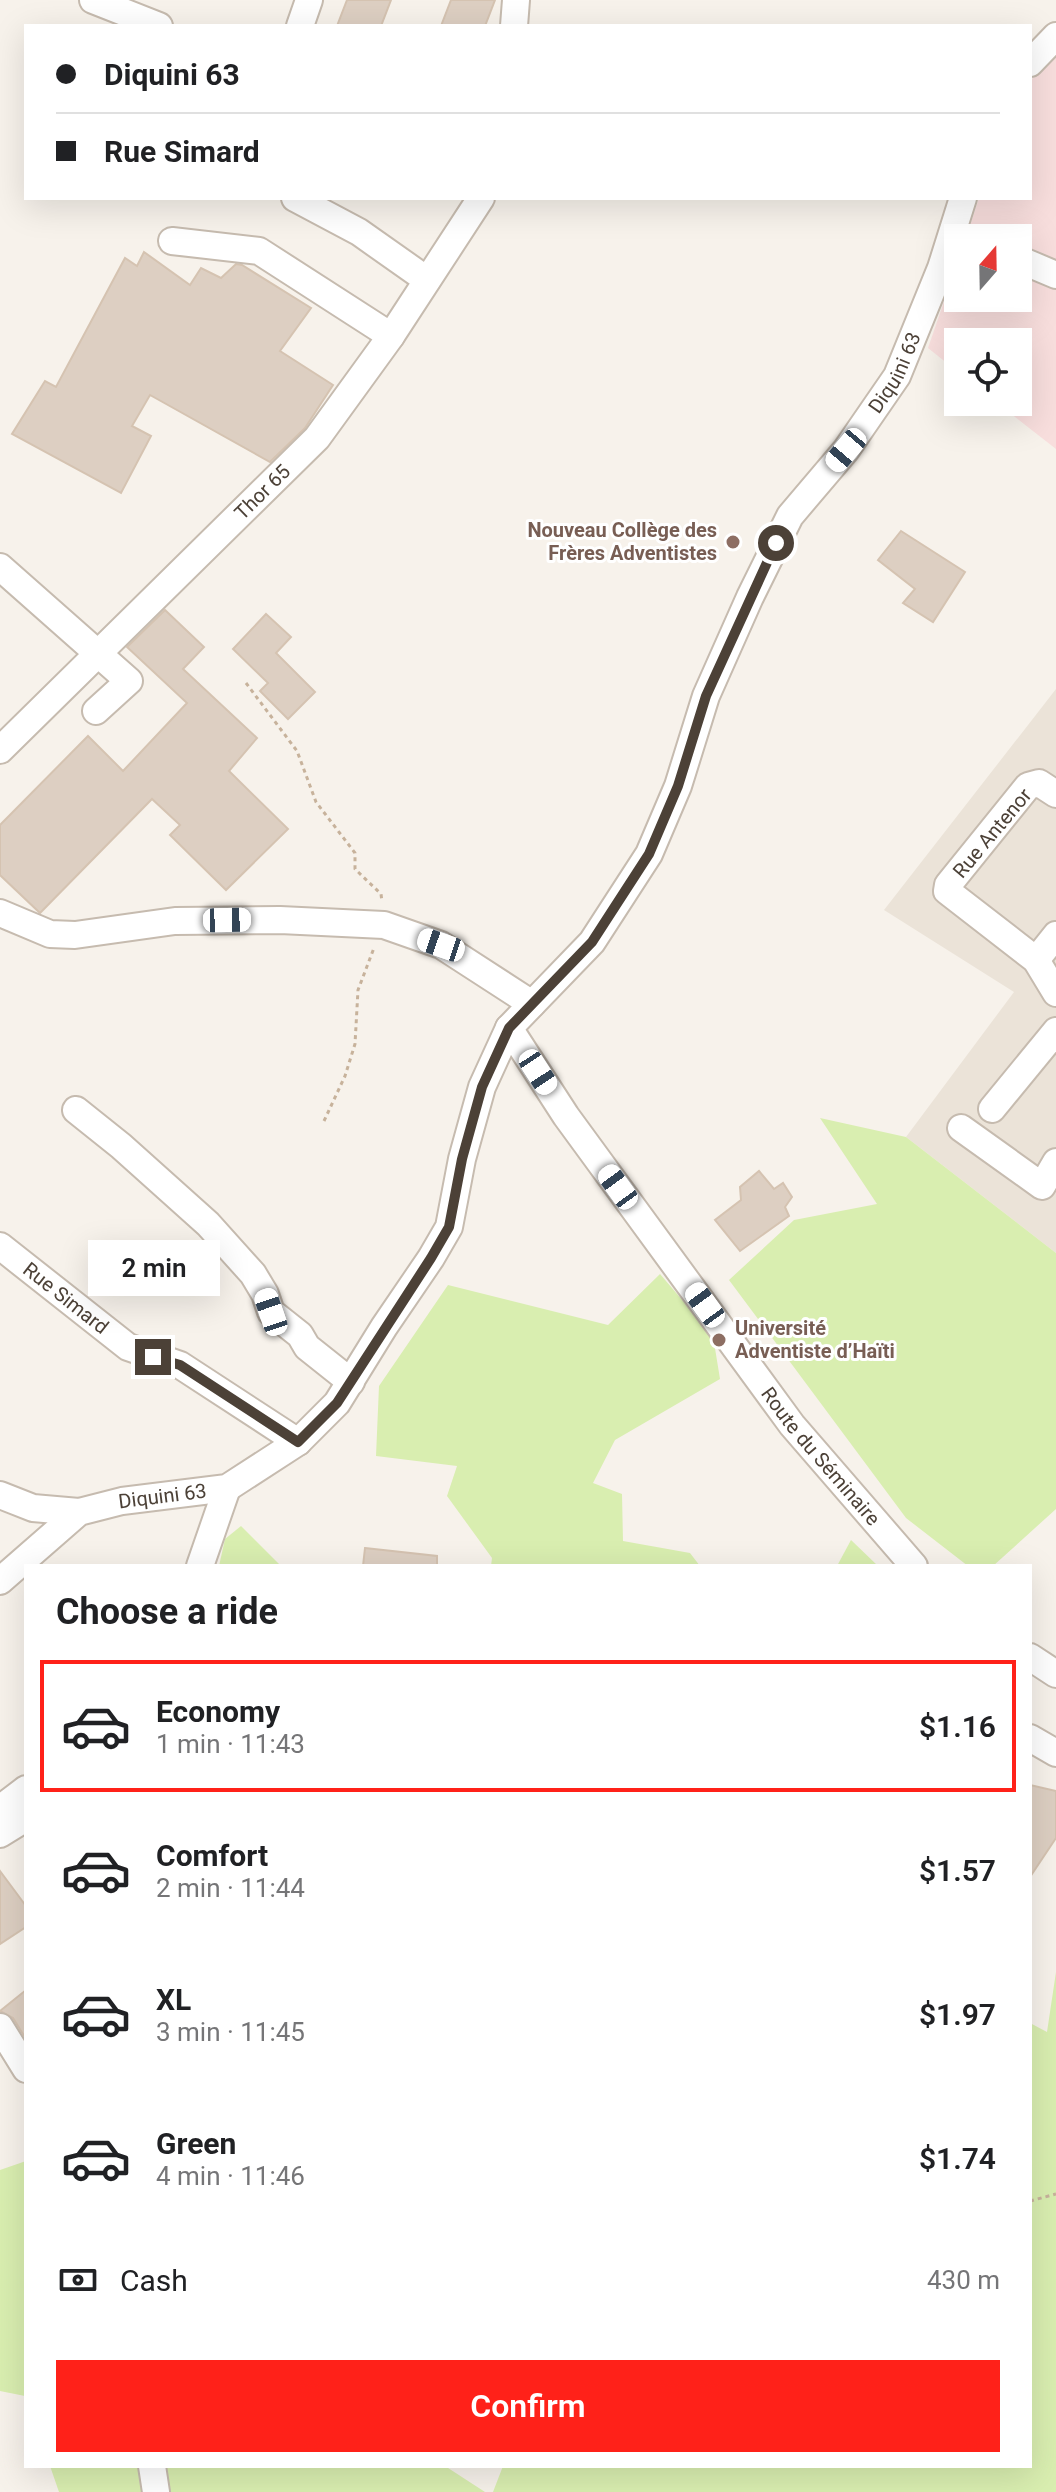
<!DOCTYPE html>
<meta charset="utf-8">
<style>
:root{--surface:#fff;--page:#f2f2f2;--text:#202124;--muted:#757577;--line:#e0e0e0;--accent:#ff2119}
body{margin:0;font-family:Roboto,sans-serif;background:var(--page);color:var(--text);height:100vh;display:flex;flex-direction:column;font-size:30px;white-space:nowrap}
*{box-sizing:border-box;margin:0}
p{font-size:26px;color:var(--muted)}
.icon{flex:none;width:44px;height:44px;fill:none;stroke:currentColor;stroke-width:2;stroke-linecap:round;stroke-linejoin:round}
.map{position:relative;flex:1;overflow:hidden}
.panel{position:absolute;left:24px;top:1564px;width:1008px;height:904px;display:flex;flex-direction:column;background:var(--surface);border-radius:0px;box-shadow:0 8px 32px #0002}
.panel>*{flex:none}
.top-card{position:absolute;left:24px;top:24px;width:1008px;height:176px;border-radius:0px;box-shadow:0 8px 32px #0002;display:grid;align-content:center;height:176px;padding:0 32px;background:var(--surface)}
.needle{width:52px;rotate:20deg}
.buttons{position:absolute;left:944px;top:224px;display:grid;gap:16px}
.buttons a{display:grid;place-items:center;width:88px;height:88px;border-radius:0px;background:var(--surface);box-shadow:0 8px 32px #0002;font-size:40px}
.end{position:absolute;width:36px;height:36px;margin:-18px;border:10px solid #4c4137;background:#fff;box-shadow:0 0 0 4px #fff}
.from{border-radius:50%}
.bubble{position:absolute;height:56px;border-radius:0px;background:var(--surface);box-shadow:0 8px 32px #0002;font-size:26px;font-weight:600;line-height:56px;text-align:center}
.car{position:absolute;width:24px;height:48px;margin:-24px -12px;border-radius:10px;box-shadow:0 0 6px 2px #0007;background:linear-gradient(#fff 24%,#345 0 40%,#fff 0 76%,#345 0 86%,#fff 0)}
.top-card b{display:flex;align-items:center;gap:28px;height:76px;font-size:30px}
.top-card b+b{border-top:2px solid var(--line)}
.top-card i{width:20px;height:20px;background:var(--text)}
ul{padding:0;list-style:none}
li{display:flex;align-items:center;gap:24px;height:132px;margin:0 16px 12px;padding:0 16px;border:4px solid transparent;border-radius:0px}
li div{flex:1}
li b{display:block;font-size:30px}
li em{font-style:normal;font-weight:600}
li.current{border-color:var(--accent)}
li>.icon{width:72px;height:72px;stroke-width:1.5}
h2{padding:0 32px;font-size:36px;line-height:96px}
.pay{display:flex;align-items:center;gap:20px;height:88px;padding:0 32px;font-size:30px}
.pay p{margin-inline-start:auto}
.action{display:flex;gap:16px;margin-top:auto;padding:16px 32px}
.action a{flex:1;height:92px;border-radius:0px;background:var(--accent);color:#fff;font-size:32px;font-weight:600;line-height:92px;text-align:center}
.map>svg:first-child{display:block}
.residential{fill:#ebe3d8}
.medical{fill:#f8dedd}
.green{fill:#d9eeb0}
.building{fill:#ddcfc2;stroke:#d5c3b1;stroke-width:2}
.lines{fill:none;stroke-linecap:round;stroke-linejoin:round}
.minor-casing{stroke:#c6bbaf;stroke-width:30}
.path{stroke:#c7b29b;stroke-width:3;stroke-dasharray:4 4;stroke-linecap:butt}
.minor{stroke:#fff;stroke-width:26}
.route{stroke:#4c4137;stroke-width:10}
.education-dot{fill:#8d6e63;stroke:#fff;stroke-width:3}
.labels{text-anchor:middle;dominant-baseline:central;stroke-width:6;stroke-linejoin:round;paint-order:stroke}
.street-label{font-size:20px;fill:#4c4137;stroke:#fff}
.education-label{font-size:20px;font-weight:bold;fill:#785e54;stroke:#fff;text-anchor:end}
</style>
<div class="map">
<svg width="1056" height="2492" viewBox="0 0 1056 2492">
<rect width="100%" height="100%" fill="#f7f2eb"/>
<polygon class="residential" points="1056,689 1056,1253 906,1137 1014,992 884,910"/>
<polygon class="medical" points="1056,54 1056,449 996,402 1018,402 1018,342 958,342 958,372 928,348 958,261 958,298 1018,298 1018,238 966,238 979,198 1030,198 1030,81"/>
<g class="green">
<polygon points="820,1118 906,1137 1056,1253 1056,1509 993,1566 968,1566 906,1518 729,1280 794,1220 877,1204"/>
<polygon points="660,1274 713,1336 720,1379 615,1440 593,1483 622,1494 623,1541 690,1553 700,1566 491,1566 492,1558 447,1496 457,1466 376,1456 379,1386 448,1285 608,1325"/>
<polygon points="241,1526 281,1566 219,1566 225,1539"/>
<polygon points="851,1540 878,1566 837,1566"/>
<polygon points="1056,1972 1056,2492 493,2492 503,2466 1030,2466 1030,2023 1047,2032"/>
<polygon points="26,2161 26,2400 25,2396 0,2391 0,2170"/>
<polygon points="50,2466 445,2466 485,2492 59,2492"/>
</g>
<g class="building">
<polygon points="347,0 391,0 381,26 337,26"/>
<polygon points="451,0 495,0 485,26 441,26"/>
<polygon points="144,252 190,285 201,268 221,278 236,264 242,265 311,308 280,351 333,385 305,428 270,462 150,395 132,426 151,436 121,493 12,434 45,381 56,387 125,258 137,266"/>
<polygon points="901,531 965,572 933,622 903,603 915,589 878,560"/>
<polygon points="165,610 204,647 183,669 257,738 229,771 288,829 226,890 170,835 180,825 152,799 40,913 0,875 0,825 88,736 123,771 187,703 127,647"/>
<polygon points="266,614 291,637 276,653 315,692 288,719 260,691 268,683 233,649"/>
<polygon points="759,1171 774,1189 783,1183 792,1197 785,1207 789,1216 740,1251 715,1220 741,1200 740,1187"/>
<polygon points="365,1548 437,1556 437,1566 363,1566"/>
<polygon points="1030,1785 1056,1791 1056,1838 1030,1877"/>
<polygon points="0,1871 26,1906 26,1927 0,1944"/>
<polygon points="26,1990 26,2039 13,2018 0,2011"/>
</g>
<g class="lines">
<defs>
<g id="minor">
<polyline points="93,0 159,26"/>
<polyline points="300,26 309,0"/>
<polyline points="514,26 516,0"/>
<polyline points="1030,63 1056,36"/>
<polyline points="295,198 359,232 427,280"/>
<polyline points="172,241 259,251 391,336"/>
<polyline points="1018,259 1056,275"/>
<polyline points="0,567 129,681 96,711"/>
<path id="s1" d="M 0,750 L 317,438 L 391,336 L 481,198"/>
<polyline points="1056,794 1039,783 1028,786 948,885 947,891 1036,960 1056,993"/>
<polyline points="0,913 50,934 75,935 175,921 280,920 384,925 441,945 532,1004"/>
<polyline points="1036,960 1056,935"/>
<path id="s2" d="M 509,1028 L 566,1116 L 792,1425 L 914,1566"/>
<polyline points="992,1109 1056,1031"/>
<polyline points="76,1110 121,1146 208,1224 253,1274 265,1294 271,1312 300,1335 307,1347 351,1382"/>
<polyline points="961,1128 1042,1186 1056,1162"/>
<path id="s3" d="M 0,1246 L 128,1347 L 180,1365 L 298,1442"/>
<polyline points="0,1495 33,1508 79,1512"/>
<polyline points="200,1566 227,1488"/>
<path id="s4" d="M 0,1581 L 79,1512 L 122,1501 L 227,1488 L 298,1442 L 337,1403 L 384,1327 L 431,1258 L 449,1227 L 462,1159 L 482,1087 L 509,1028 L 592,942 L 649,854 L 678,786 L 706,696 L 750,597 L 790,516 L 846,450 L 897,376 L 941,268 L 963,198"/>
<polyline points="1030,1657 1056,1674"/>
<polyline points="1030,1738 1056,1753"/>
<polyline points="0,1809 26,1789"/>
<polyline points="0,1834 26,1818"/>
<polyline points="0,2027 26,2069"/>
<polyline points="152,2466 156,2492"/>
</g>
</defs>
<use href="#minor" class="minor-casing"/>
<g class="path">
<polyline points="246,683 297,751 316,802 355,853 355,869 381,894 382,902"/>
<polyline points="324,1121 345,1076 355,1044 358,990 374,948"/>
<polyline points="1030,2201 1056,2194"/>
</g>
<use href="#minor" class="minor"/>
</g>
<g class="lines">
<polyline class="route" points="153,1357 180,1365 298,1442 337,1403 431,1258 449,1227 462,1159 482,1087 509,1028 592,942 649,854 678,786 706,696 776,543"/>
</g>
<g class="education-dot">
<circle cx="733" cy="542" r="8"/>
<circle cx="719" cy="1340" r="8"/>
</g>
<g class="labels">
<g class="street-label">
<text stroke="none"><textPath href="#s4" startOffset="1582">Diquini 63</textPath></text>
<text stroke="none"><textPath href="#s1" startOffset="368">Thor 65</textPath></text>
<text transform="translate(992 833) rotate(-50)">Rue Antenor</text>
<text stroke="none"><textPath href="#s3" startOffset="84">Rue Simard</textPath></text>
<text stroke="none"><textPath href="#s2" startOffset="530">Route du Séminaire</textPath></text>
<text stroke="none"><textPath href="#s4" startOffset="190">Diquini 63</textPath></text>
</g>
<g class="education-label">
<text x="717" y="530">Nouveau Collège des<tspan x="717" dy="23">Frères Adventistes</tspan></text>
<text x="735" y="1328" text-anchor="start">Université<tspan x="735" dy="23">Adventiste d’Haïti</tspan></text>
</g>
</g>
</svg>
<div class="buttons">
<a><svg class="needle" viewBox="-14 -14 28 28"><path d="M0-13l5 13h-10z" fill="#e53935"/><path d="M0 13l5-13h-10z" fill="#757577"/></svg></a>
<a><svg class="icon" aria-label="locate" viewBox="0 0 24 24"><circle cx="12" cy="12" r="6"/><path d="M12 2v4M12 18v4M2 12h4M18 12h4"/></svg></a>
</div>
<i class="end from" style="left:776px;top:543px"></i>
<i class="end" style="left:153px;top:1357px"></i>
<div class="bubble" style="left:88px;top:1240px;width:132px">2 min</div>
<i class="car" style="left:846px;top:450px;rotate:220deg"></i>
<i class="car" style="left:227px;top:920px;rotate:89deg"></i>
<i class="car" style="left:441px;top:945px;rotate:289deg"></i>
<i class="car" style="left:538px;top:1072px;rotate:147deg"></i>
<i class="car" style="left:618px;top:1187px;rotate:324deg"></i>
<i class="car" style="left:705px;top:1305px;rotate:324deg"></i>
<i class="car" style="left:271px;top:1312px;rotate:341deg"></i>
<div class="top-card">
<b><i class="from"></i>Diquini 63</b>
<b><i></i>Rue Simard</b>
</div>
<section class="panel">
<h2>Choose a ride</h2>
<ul>
<li class="current"><svg class="icon" aria-label="car" viewBox="0 0 24 24"><path d="M5 17H2v-5l4-1 3-4h7l3 4 3 1v5h-3M9 17h6M6 11h13"/><circle cx="7" cy="17" r="2"/><circle cx="17" cy="17" r="2"/></svg><div><b>Economy</b><p>1 min · 11:43</p></div><em>$1.16</em></li>
<li><svg class="icon" aria-label="car" viewBox="0 0 24 24"><path d="M5 17H2v-5l4-1 3-4h7l3 4 3 1v5h-3M9 17h6M6 11h13"/><circle cx="7" cy="17" r="2"/><circle cx="17" cy="17" r="2"/></svg><div><b>Comfort</b><p>2 min · 11:44</p></div><em>$1.57</em></li>
<li><svg class="icon" aria-label="car" viewBox="0 0 24 24"><path d="M5 17H2v-5l4-1 3-4h7l3 4 3 1v5h-3M9 17h6M6 11h13"/><circle cx="7" cy="17" r="2"/><circle cx="17" cy="17" r="2"/></svg><div><b>XL</b><p>3 min · 11:45</p></div><em>$1.97</em></li>
<li><svg class="icon" aria-label="car" viewBox="0 0 24 24"><path d="M5 17H2v-5l4-1 3-4h7l3 4 3 1v5h-3M9 17h6M6 11h13"/><circle cx="7" cy="17" r="2"/><circle cx="17" cy="17" r="2"/></svg><div><b>Green</b><p>4 min · 11:46</p></div><em>$1.74</em></li>
</ul>
<div class="pay"><svg class="icon" aria-label="cash" viewBox="0 0 24 24"><path d="M3 7h18v10H3z"/><circle cx="12" cy="12" r="2"/></svg>Cash<p>430 m</p></div>
<div class="action"><a>Confirm</a></div>
</section>
</div>
